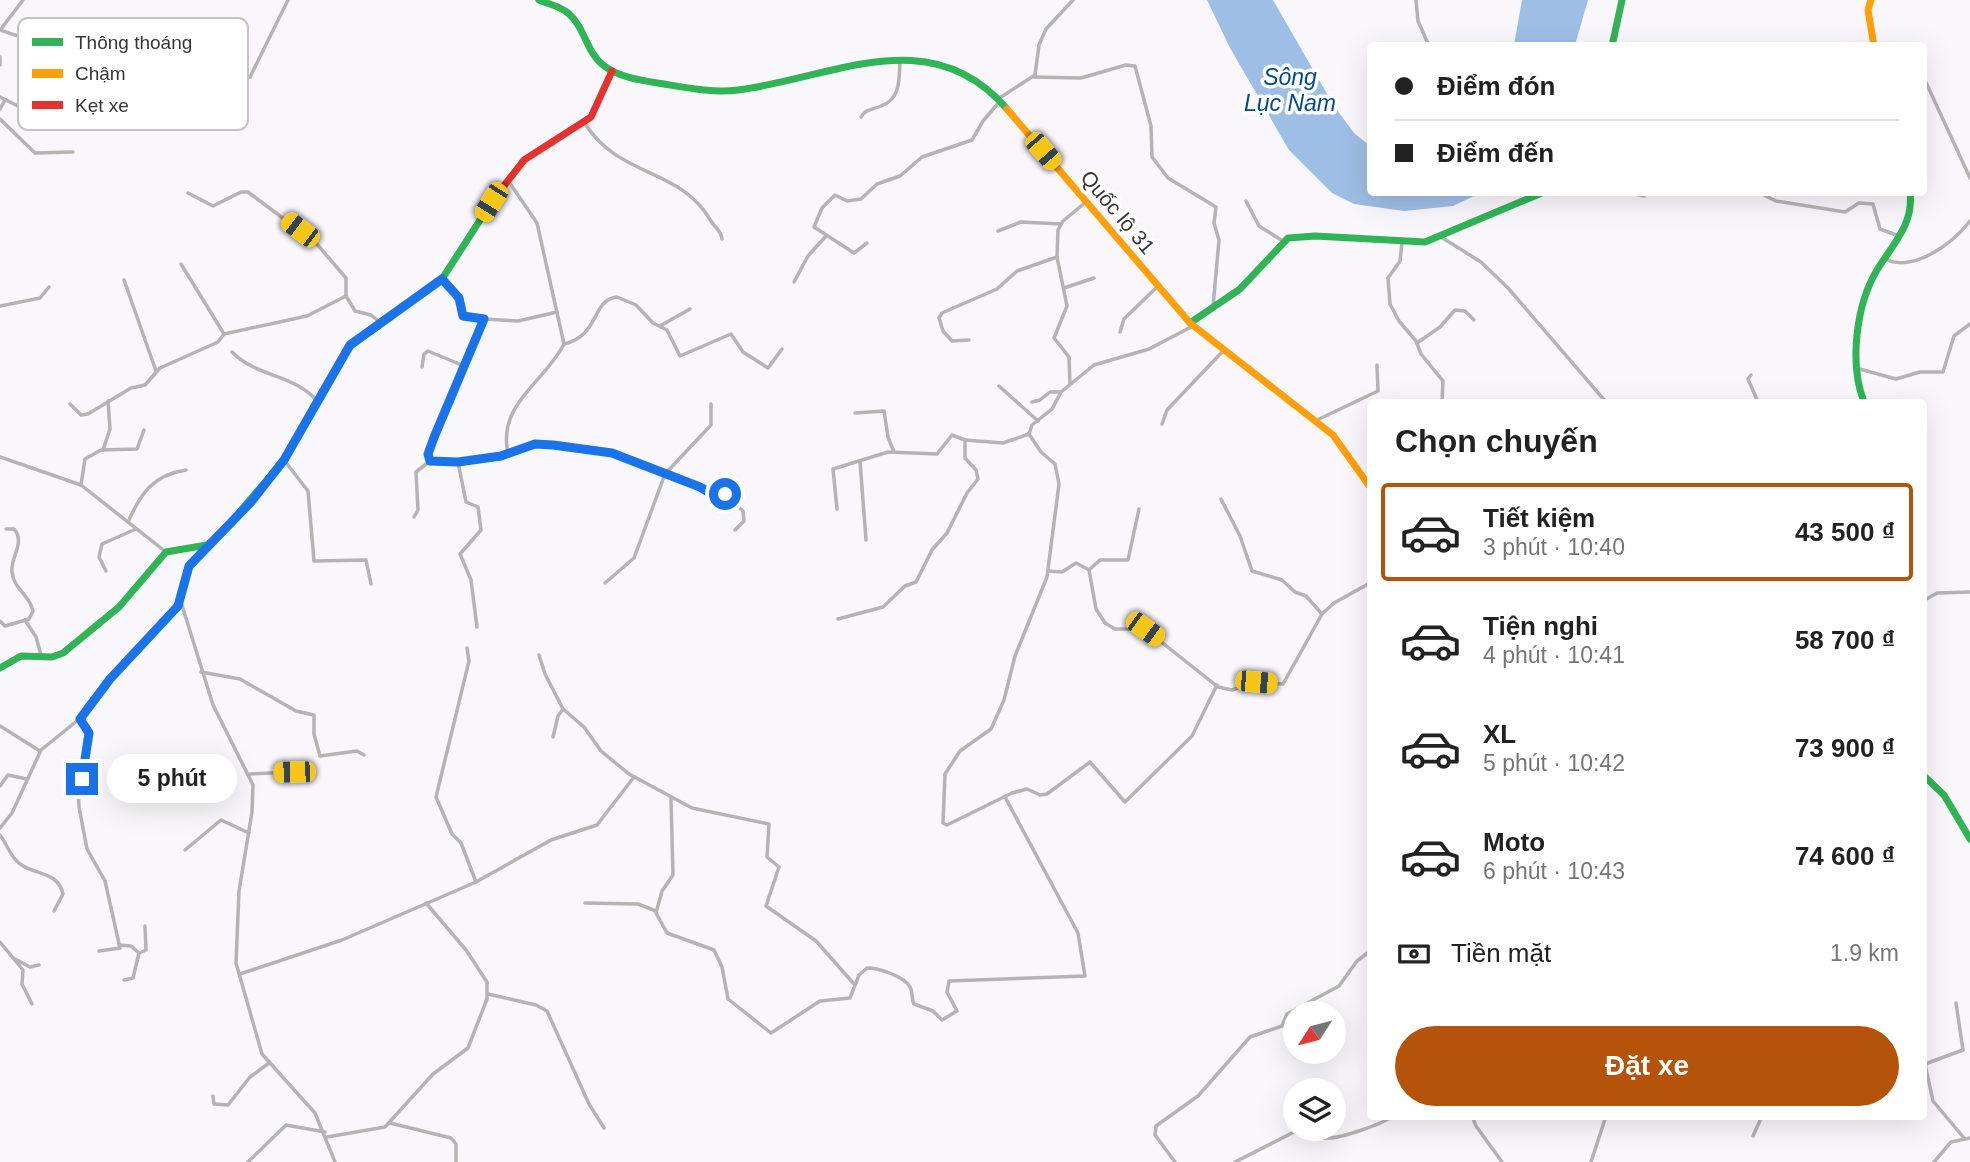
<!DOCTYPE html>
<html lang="vi">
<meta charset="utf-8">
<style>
:root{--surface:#fff;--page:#f6f6f6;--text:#222;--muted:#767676;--line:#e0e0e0;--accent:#b45309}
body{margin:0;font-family:Helvetica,sans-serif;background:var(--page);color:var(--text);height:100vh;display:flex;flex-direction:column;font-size:26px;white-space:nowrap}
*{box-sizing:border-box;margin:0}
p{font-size:23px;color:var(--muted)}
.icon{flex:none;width:38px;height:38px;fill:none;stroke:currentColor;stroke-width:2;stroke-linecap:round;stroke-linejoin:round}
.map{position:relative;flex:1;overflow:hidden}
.panel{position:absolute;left:1367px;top:399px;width:560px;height:721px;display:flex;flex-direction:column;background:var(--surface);border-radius:7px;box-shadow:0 7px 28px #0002}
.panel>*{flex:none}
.guide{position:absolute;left:1367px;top:42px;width:560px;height:154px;border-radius:7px;box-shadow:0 7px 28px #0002;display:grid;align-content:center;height:154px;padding:0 28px;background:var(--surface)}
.needle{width:46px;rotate:234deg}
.fabs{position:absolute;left:1283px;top:1001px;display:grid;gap:14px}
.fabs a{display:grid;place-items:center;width:63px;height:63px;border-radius:50%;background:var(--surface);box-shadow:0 7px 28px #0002;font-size:35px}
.end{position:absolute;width:32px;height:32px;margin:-16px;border:9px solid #1a73e8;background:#fff;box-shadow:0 0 0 4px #fff}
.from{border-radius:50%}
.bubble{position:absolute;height:49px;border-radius:24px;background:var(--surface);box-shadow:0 7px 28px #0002;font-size:23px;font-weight:700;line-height:49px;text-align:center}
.car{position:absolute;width:21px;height:42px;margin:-21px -10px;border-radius:9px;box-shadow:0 0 5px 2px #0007;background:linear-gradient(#f5c518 24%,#345 0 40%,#f5c518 0 76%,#345 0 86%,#f5c518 0)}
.guide b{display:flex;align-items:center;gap:24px;height:66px;font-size:26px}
.guide b+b{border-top:2px solid var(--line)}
.guide i{width:18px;height:18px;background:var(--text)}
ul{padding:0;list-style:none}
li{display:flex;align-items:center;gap:21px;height:98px;margin:0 14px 10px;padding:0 14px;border:4px solid transparent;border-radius:7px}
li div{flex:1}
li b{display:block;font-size:26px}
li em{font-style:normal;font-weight:700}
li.on{border-color:var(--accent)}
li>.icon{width:63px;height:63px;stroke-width:1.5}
h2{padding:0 28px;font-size:32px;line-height:84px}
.pay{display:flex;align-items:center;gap:18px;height:77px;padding:0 28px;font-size:26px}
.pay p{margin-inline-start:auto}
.primary-button{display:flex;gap:14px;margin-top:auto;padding:14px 28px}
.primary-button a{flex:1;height:80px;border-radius:42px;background:var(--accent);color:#fff;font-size:28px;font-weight:700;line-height:80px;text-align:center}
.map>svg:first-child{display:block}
.water{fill:#9dbee5}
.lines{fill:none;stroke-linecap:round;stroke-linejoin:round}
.street{stroke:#b5b3b3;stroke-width:3.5}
.fast{stroke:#30b455;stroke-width:7}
.slow{stroke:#ff9f0a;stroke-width:7}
.jam{stroke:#e5322d;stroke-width:7}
.route{stroke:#1a73e8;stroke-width:9}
.labels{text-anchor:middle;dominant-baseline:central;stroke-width:7;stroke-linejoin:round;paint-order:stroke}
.street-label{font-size:21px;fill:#38363b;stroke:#fff}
.water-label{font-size:23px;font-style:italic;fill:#004a8a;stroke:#fff}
.key{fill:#fff;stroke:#c3c3c4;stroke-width:2}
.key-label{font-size:19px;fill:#38363b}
</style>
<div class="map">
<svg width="1970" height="1162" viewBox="0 0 1970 1162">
<rect width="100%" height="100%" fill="#f9f7fc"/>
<g class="water">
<polygon points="1207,0 1273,0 1334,106 1354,133 1370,146 1370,192 1480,193 1453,206 1404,211 1354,204 1332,193 1289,150 1230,48"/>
<polygon points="1522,0 1588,0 1575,45 1514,45"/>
</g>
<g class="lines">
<g class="street">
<polyline points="1416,0 1418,21 1429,46"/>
<polyline points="1,29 23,0"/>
<polyline points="0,30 58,50 68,58 131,79 135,79 135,69"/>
<polyline points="0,57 0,65"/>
<polyline points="1923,76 1970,178"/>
<polyline points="1034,77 1081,78 1126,65 1135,66 1151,126 1152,157 1168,178 1216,207 1214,223 1219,240 1213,307"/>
<polyline points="215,83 238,82 250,77 288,0"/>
<polyline points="0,97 24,109 34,97"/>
<polyline points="998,99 1035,75 1039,45 1046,29 1073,0"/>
<polyline points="0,109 5,100"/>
<path d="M 861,117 C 866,109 872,110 881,106 C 901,99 899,79 900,61"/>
<polyline points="0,119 35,153 73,152"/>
<path d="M 584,122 C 619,179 679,166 711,221 C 715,228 721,230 722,239"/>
<path d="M 507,179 L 537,223 L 564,344 C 545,382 497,404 508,453"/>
<polyline points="1627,192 1644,196 1649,192"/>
<polyline points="1758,192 1776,201 1845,212 1859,203 1873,204 1880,229 1899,236"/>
<polyline points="188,193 213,206 241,192 248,192 316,243 346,278 346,296 355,311 371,315 381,323"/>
<polyline points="1246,201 1259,226 1283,241"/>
<polyline points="998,231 1021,222 1061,224"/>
<polyline points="1441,237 1481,262 1508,288 1606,402"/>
<polyline points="867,243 854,253 814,227 822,208 835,195 847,201 861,199 877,184 900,176 922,157 972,140 983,121 1000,101"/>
<polyline points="1402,243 1400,261 1388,278 1390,304 1399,321 1416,341 1421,354 1443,381 1442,402"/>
<path d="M 1885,259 C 1914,273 1953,243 1970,221"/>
<polyline points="181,264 224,334 307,316 346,296"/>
<polyline points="442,279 459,298 462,315 466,318 518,321 557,312"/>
<polyline points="124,280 156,371"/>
<polyline points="794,282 808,256 826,236"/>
<polyline points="1064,288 1094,278"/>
<polyline points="0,306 40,298 49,287"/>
<polyline points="484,319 434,435 429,460 458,462 501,456 535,445 553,445 612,453 700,487 717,497 725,494 743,511 744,521 735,530"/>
<polyline points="660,326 690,309"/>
<polyline points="1120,332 1124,319 1158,286"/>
<polyline points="969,340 952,341 943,331 939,318 942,313 997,289 1017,271 1057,257"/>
<polyline points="1417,343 1440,327 1455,310 1465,311 1474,320"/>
<path d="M 564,344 C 600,336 591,300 617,297 L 636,305 L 653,323 L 667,330 L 680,356 L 731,334 L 743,352 L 768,368 L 782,349"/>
<path d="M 232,352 C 256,377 294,374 317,401"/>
<polyline points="422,367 424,354 428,351 464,366"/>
<polyline points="1856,368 1896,379 1920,372 1943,372 1954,336 1970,324"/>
<polyline points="1751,375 1748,379 1758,402"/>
<polyline points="1070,384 1069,357 1054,338 1067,306 1057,257 1058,230 1063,221 1086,202"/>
<polyline points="999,386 1038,421"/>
<polyline points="1032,402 1040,400 1050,392 1061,392"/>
<polyline points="70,404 81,415 88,414 131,388 145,385 160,368 218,342 224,334"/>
<polyline points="855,413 884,411 888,437 894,452"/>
<polyline points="1317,420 1378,391 1377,365"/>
<polyline points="1162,424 1167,410 1224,350"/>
<polyline points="1029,434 1041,452 1055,464 1059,484 1047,577 1015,656 1004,700 991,729 960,751 945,774 943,823 947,825 1012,793 1027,789 1040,795 1047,794 1090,762 1125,802 1192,736 1217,685"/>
<polyline points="1029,434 1032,425 1052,409 1061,392 1094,365 1149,349 1193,326"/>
<polyline points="103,450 110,429 108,401"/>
<polyline points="0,457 81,485 166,552"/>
<polyline points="284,460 308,491 314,561 366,560 371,584"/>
<polyline points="860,461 866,540"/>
<polyline points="458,462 466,502 478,507 481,530 460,554 471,580 477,627"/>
<polyline points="81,485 85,459 101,450 137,449 144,430"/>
<polyline points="1221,499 1240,536 1252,571 1282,580 1295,592 1306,596 1322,614"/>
<polyline points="837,509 833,469 888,452 937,454 952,435 965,440"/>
<polyline points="414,517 418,510 416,472 430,461"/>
<path d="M 128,522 C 141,493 153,475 186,470"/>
<polyline points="207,545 189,566 181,602 213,705 253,785 252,812 239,891 236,963 262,1054 315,1113 335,1162"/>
<polyline points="1089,570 1100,560 1128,560 1139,509"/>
<polyline points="106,571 99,557 102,544 136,529"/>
<polyline points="1048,571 1062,572 1076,563 1089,570 1096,609 1105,623 1115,629 1145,629 1218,687 1232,690 1256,682 1283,684 1322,614 1334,603 1370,583"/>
<polyline points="605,583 634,558 665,474 711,425 711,404"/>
<polyline points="1923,601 1937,593 1970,592"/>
<polyline points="838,619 883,607 905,586 916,582 932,550 947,533 967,493 978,479 976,470 965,458 965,440 1003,443 1029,434"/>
<polyline points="25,620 36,637 41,655"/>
<path d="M 0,621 L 5,626 L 29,619 L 33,611 C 30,595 14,590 12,572 C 10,557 26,543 14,529 L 6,529"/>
<polyline points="467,648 469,661 436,797 452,834 461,843 476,882"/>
<polyline points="539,655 545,674 563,709 584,727 601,751 629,774 692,808 769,824 767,857 779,867 766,906 816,941 854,984"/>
<polyline points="201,672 240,679 296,711 314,715 314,734 320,756 357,751 364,755"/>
<polyline points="80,719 89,736 85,773 78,787 79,807 87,849 105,881 120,948 99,951"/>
<polyline points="0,726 40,751"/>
<polyline points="553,737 558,716 563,709"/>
<polyline points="250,774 294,772"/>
<polyline points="0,786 8,775 27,779"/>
<path d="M 671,799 L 673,875 L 662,891 L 656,913 L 667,933 L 714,950 L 722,967 L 728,999 L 771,1033 L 820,1001 L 850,998 L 859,975 L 867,968 C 878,968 904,976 910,987 C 913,991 911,998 914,1004 L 933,1011 L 942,1020 L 957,1011 L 947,992 L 949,981 L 1085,976 L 1078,933 L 1005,797"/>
<polyline points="0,828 12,813 41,750 83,716 110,679 181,602"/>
<path d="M 0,835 C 6,843 9,852 15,859 C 28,876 58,869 63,894 L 54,911"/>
<polyline points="185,850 221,820 249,833"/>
<polyline points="585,903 638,904 656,911"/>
<polyline points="0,942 23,970 22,984 32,1004"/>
<polyline points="119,945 131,946 139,953 133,978 124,980"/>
<polyline points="139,953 146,950 145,926"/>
<polyline points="13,958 30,967 39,965"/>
<polyline points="240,974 342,940 476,882 551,840 597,825 634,777"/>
<polyline points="488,994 536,1005 547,1011 589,1104 604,1128"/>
<polyline points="1956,1003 1963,1050 1925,1064 1933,1101 1964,1138"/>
<polyline points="213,1096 214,1104 228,1105 250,1077 269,1063"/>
<polyline points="1472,1116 1476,1126 1502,1162"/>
<polyline points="390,1123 451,1138 456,1144 456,1162"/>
<polyline points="1753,1136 1762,1116"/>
<polyline points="327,1137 385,1127 433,1074 468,1048 487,999 487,982 466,950 426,903"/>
<polyline points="248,1162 286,1125 325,1132"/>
<polyline points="1175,1162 1155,1135 1156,1126 1198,1096 1250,1037 1282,1026 1287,1014 1339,986 1357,961 1370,951"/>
<path d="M 1235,1162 L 1296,1131 C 1309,1128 1317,1139 1329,1138 C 1341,1138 1383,1124 1393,1116"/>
<polyline points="1591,1162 1606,1116"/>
<polyline points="1934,1162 1951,1142 1970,1138"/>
</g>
<g class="fast">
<path d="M 539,0 C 548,4 560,6 568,13 C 585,27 586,52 603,65 C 619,78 644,81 664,84 C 688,88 713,93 738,90 C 830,79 930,19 1007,109"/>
<polyline points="1612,46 1622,0"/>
<polyline points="1190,323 1240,289 1288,238 1315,236 1425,242 1544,192"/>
<path d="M 1864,402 C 1849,364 1856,305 1877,270 C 1893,244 1914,224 1910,192"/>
<polyline points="0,668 21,656 52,657 63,653 119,607 166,552 207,545 219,536 284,460 348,348 442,279 493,200"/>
<polyline points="1923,775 1944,795 1970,839"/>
</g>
<g class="slow">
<polyline points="1871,0 1868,10 1874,46"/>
<polyline points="1007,109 1190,323 1333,435 1370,487"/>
</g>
<polyline class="jam" points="493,200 524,160 591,117 612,71"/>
</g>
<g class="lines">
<polyline class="route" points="82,779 89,733 80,719 110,679 178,606 189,566 251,502 284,460 350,345 442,279 459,298 463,316 484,319 435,435 428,454 430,461 458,462 501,456 535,444 553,445 612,453 700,487 717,497 725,494"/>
</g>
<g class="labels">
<g class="street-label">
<text transform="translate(1118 212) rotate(50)">Quốc lộ 31</text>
</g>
<g class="water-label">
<text x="1290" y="77">Sông<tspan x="1290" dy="26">Lục Nam</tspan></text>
</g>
</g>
<rect x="18" y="18" width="230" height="112" rx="10" class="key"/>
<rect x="32" y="38" width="31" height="8" fill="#30b455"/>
<rect x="32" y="69" width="31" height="9" fill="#ff9f0a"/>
<rect x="32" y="101" width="31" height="8" fill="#e5322d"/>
<g class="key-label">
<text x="75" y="49">Thông thoáng</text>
<text x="75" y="80">Chậm</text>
<text x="75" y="112">Kẹt xe</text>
</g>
</svg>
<div class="fabs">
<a><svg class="needle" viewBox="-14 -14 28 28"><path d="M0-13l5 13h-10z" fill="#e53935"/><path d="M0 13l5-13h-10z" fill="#767676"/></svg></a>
<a><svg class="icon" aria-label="layers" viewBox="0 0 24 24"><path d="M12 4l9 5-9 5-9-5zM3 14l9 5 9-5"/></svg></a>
</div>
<i class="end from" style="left:725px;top:494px"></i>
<i class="end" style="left:82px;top:779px"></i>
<div class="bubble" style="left:107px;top:754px;width:130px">5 phút</div>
<i class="car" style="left:1043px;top:151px;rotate:139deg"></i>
<i class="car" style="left:491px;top:202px;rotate:212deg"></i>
<i class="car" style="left:300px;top:230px;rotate:307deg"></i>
<i class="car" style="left:1145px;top:629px;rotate:126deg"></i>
<i class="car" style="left:1256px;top:682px;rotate:95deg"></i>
<i class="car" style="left:294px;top:772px;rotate:269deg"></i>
<div class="guide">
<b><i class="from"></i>Điểm đón</b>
<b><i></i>Điểm đến</b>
</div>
<section class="panel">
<h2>Chọn chuyến</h2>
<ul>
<li class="on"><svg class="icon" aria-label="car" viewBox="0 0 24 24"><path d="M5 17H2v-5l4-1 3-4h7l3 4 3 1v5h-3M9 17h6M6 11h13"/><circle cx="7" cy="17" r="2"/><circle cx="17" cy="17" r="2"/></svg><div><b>Tiết kiệm</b><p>3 phút · 10:40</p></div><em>43 500 ₫</em></li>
<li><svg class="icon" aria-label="car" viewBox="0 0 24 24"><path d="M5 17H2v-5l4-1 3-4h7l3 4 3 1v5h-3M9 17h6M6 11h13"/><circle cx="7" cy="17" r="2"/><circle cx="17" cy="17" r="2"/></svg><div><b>Tiện nghi</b><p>4 phút · 10:41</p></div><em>58 700 ₫</em></li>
<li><svg class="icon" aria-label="car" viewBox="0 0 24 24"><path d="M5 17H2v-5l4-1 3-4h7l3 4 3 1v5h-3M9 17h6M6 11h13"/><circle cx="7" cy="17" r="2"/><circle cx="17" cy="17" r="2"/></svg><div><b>XL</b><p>5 phút · 10:42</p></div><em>73 900 ₫</em></li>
<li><svg class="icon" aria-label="car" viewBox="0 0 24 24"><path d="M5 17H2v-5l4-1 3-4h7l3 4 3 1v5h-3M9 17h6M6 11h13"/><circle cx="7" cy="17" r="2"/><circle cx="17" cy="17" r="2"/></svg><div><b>Moto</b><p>6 phút · 10:43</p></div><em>74 600 ₫</em></li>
</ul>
<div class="pay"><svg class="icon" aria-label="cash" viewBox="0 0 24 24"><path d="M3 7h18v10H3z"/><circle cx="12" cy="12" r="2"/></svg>Tiền mặt<p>1.9 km</p></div>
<div class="primary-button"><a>Đặt xe</a></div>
</section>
</div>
